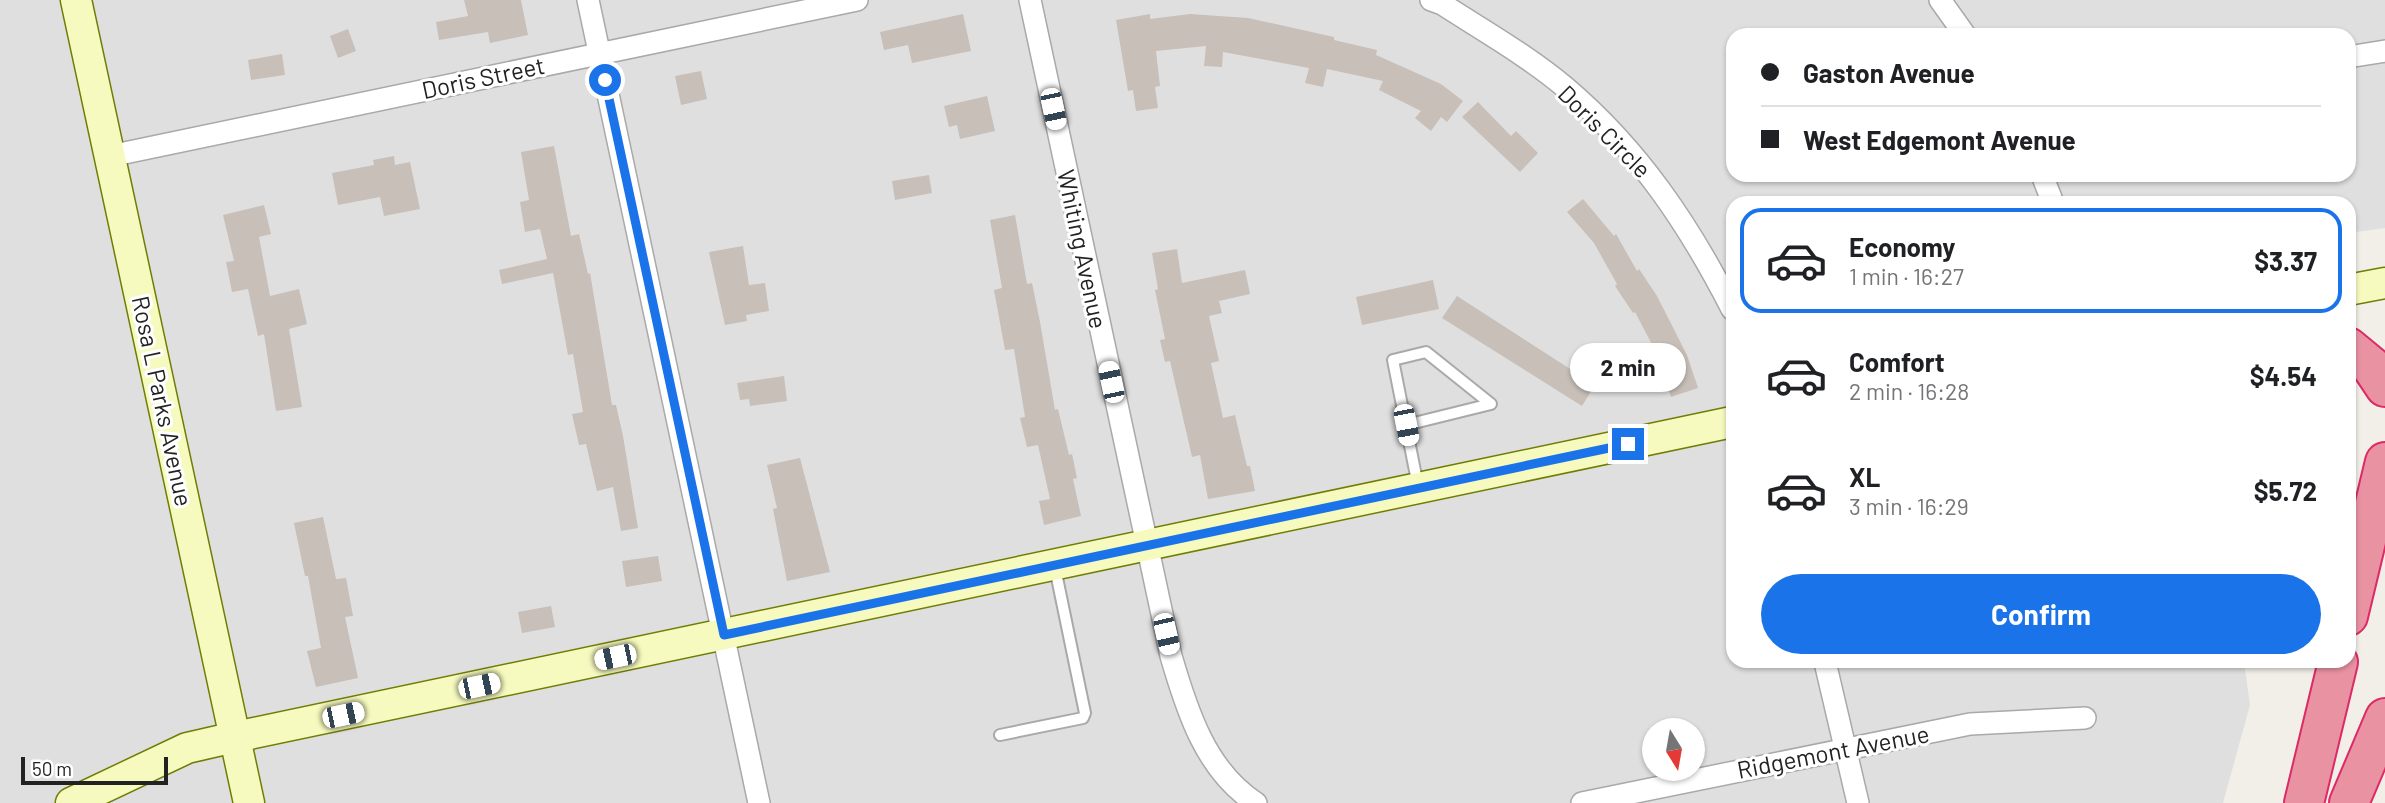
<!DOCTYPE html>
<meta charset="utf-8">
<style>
:root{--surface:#fff;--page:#f6f6f6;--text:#202124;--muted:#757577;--line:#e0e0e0;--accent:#1a73e8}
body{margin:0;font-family:Barlow,sans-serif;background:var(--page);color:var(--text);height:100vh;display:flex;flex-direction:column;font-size:26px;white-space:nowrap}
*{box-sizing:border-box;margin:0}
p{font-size:23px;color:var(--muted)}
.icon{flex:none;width:38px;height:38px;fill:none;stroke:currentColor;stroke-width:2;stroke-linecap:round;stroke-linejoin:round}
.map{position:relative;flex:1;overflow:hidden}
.details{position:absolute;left:1726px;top:196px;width:630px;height:472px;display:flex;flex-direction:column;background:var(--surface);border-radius:21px;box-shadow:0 2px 5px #0004}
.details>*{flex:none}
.hud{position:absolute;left:1726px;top:28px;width:630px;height:154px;border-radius:21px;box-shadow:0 2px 5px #0004;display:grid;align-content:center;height:154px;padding:0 35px;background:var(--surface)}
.needle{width:46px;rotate:169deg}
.buttons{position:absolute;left:1642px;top:718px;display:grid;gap:14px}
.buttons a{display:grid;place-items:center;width:63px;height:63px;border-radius:50%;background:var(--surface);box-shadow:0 2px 5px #0004;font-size:35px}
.scale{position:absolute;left:21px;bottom:18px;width:147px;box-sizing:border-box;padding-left:7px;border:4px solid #222;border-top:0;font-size:19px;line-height:24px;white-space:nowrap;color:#222;-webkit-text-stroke:5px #fff;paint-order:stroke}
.end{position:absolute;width:32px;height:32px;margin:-16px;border:9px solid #1a73e8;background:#fff;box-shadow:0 0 0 4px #fff}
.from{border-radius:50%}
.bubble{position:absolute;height:49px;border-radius:24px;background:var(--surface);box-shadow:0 2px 5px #0004;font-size:23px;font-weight:700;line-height:49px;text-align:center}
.car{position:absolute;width:21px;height:42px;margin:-21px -10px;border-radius:9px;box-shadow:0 0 5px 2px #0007;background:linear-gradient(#fff 24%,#345 0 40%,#fff 0 76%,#345 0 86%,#fff 0)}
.hud b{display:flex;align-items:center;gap:24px;height:66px;font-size:26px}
.hud b+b{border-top:2px solid var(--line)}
.hud i{width:18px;height:18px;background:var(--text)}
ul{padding:12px 0 0;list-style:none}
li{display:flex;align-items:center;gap:21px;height:105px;margin:0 14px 10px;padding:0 21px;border:4px solid transparent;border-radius:21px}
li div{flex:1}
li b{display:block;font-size:26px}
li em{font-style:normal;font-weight:700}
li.on{border-color:var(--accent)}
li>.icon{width:63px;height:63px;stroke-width:1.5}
.cta{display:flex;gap:14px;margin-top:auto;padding:14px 35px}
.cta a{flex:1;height:80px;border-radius:42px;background:var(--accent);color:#fff;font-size:28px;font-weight:700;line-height:80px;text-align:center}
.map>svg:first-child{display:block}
.residential{fill:#e0dfdf;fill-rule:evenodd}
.building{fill:#c7bfb8}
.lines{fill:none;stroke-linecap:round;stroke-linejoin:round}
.lane-casing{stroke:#a9a9a9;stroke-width:14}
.street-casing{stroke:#a9a9a9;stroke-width:24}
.secondary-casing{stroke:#707d05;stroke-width:33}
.highway-casing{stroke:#dc2a67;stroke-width:42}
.lane{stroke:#fff;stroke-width:10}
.street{stroke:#fff;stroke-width:21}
.secondary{stroke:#f7fabf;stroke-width:30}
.highway{stroke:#e892a2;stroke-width:38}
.route{stroke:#1a73e8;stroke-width:9}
.labels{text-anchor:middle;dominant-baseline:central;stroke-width:6;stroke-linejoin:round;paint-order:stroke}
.street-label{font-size:24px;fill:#222;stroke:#fff}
</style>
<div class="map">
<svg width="2385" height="803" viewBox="0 0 2385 803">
<rect width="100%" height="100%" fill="#f2efe9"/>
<path class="residential" d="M 0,0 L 2385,0 L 2385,228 L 2349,233 L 2348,203 L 1732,203 L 1732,662 L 2244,662 L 2250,705 L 2223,803 L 0,803 ZM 1732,35 L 2348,35 L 2348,175 L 1732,175 ZM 1654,730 L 1692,730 L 1692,768 L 1654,768 Z"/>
<g class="building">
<polygon points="464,0 521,0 528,35 490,43 488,32 439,40 436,22 468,16"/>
<polygon points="963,14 971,51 912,63 908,45 884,50 880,32"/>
<polygon points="1150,14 1150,19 1190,14 1248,18 1334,37 1334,40 1377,50 1376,55 1441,84 1463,101 1447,122 1441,117 1431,131 1415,118 1421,111 1379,90 1383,81 1327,69 1323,87 1305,83 1309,68 1223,52 1222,67 1204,66 1206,46 1156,51 1160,86 1155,87 1158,108 1136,111 1133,90 1128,91 1116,20"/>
<polygon points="348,29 356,51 338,58 330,36"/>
<polygon points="282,54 285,75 251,80 248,60"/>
<polygon points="701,71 707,99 681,105 675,76"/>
<polygon points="987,96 995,131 960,139 957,125 949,127 944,106"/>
<polygon points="1478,102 1511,136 1516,131 1538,153 1520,172 1462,117"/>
<polygon points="554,146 571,236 579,234 588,274 590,273 612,405 616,405 623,436 638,528 621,531 613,487 597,491 586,444 579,445 572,414 583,412 573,354 568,355 553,273 502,284 499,270 547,259 540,229 525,232 520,202 529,200 521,152"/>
<polygon points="394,156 395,165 410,162 420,209 384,216 380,197 338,205 332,173 374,165 373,160"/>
<polygon points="929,175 932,193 895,200 892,181"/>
<polygon points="1583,199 1614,236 1616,234 1637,271 1639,269 1657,296 1687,355 1698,388 1671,397 1657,354 1635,312 1633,313 1615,286 1617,284 1594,243 1567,212"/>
<polygon points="264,205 271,234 259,237 270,296 299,289 307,324 289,329 302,407 276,411 264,334 258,336 248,289 232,292 226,262 234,261 223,215"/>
<polygon points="1015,215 1027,284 1032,283 1040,322 1055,410 1058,409 1069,455 1072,454 1077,478 1073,479 1081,516 1044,525 1039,501 1050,499 1038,445 1027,447 1020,418 1025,417 1014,349 1005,350 994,290 1002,288 990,220"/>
<polygon points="743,246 749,285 765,283 769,311 746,315 747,321 725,325 709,252"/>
<polygon points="1177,249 1182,283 1245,270 1250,294 1219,301 1222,313 1209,316 1219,361 1211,363 1223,418 1235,415 1247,466 1250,466 1255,491 1208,499 1200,455 1192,457 1170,361 1165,362 1160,340 1165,339 1155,290 1158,289 1152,253"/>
<polygon points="1433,280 1439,309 1362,325 1356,297"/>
<polygon points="1457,296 1595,385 1582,406 1442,318"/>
<polygon points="784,376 787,401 750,406 749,399 740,400 737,383"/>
<polygon points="800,458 830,572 787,581 773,509 777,508 767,465"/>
<polygon points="323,517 336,579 346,578 353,616 345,617 358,678 316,687 307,651 321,648 308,576 305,576 294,523"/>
<polygon points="658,556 662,581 626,587 622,561"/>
<polygon points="551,606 555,627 522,633 518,612"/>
</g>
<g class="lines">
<defs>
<g id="lane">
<polyline points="1406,425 1491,404 1426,352 1393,360 1418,486"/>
<polyline points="1000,735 1083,718 1085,713 1055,568"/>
</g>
<g id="street">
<polyline points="588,0 759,803"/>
<path d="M 1030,0 L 1171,656 C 1187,711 1206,771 1256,803"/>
<path d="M 1431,0 L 1442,4 C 1484,31 1528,56 1566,88 C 1639,150 1689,225 1732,309"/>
<polyline points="1940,0 1965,35"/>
<polyline points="2348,57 2385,51"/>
<polyline points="110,156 857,0"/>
<polyline points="2042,175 2053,203"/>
<polyline points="1825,662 1858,803"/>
<polyline points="1582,803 1970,724 2085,718"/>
</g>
<g id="secondary">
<polyline points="76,0 249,803"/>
<polyline points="2348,290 2385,283"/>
<polyline points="71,803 187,748 235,737 1732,422"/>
</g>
<g id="highway">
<polyline points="2348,347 2371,366 2385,387"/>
<polyline points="2348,616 2385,462"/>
<polyline points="2304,803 2338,662"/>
<polyline points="2349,803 2385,718"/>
</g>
</defs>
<use href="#lane" class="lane-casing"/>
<use href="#street" class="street-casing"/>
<use href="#secondary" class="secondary-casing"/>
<use href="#highway" class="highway-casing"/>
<use href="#lane" class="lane"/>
<use href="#street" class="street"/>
<use href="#secondary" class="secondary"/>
<use href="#highway" class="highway"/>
</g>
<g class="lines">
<polyline class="route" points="605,80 724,635 1628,444"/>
</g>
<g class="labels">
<g class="street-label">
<text transform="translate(483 77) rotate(-12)">Doris Street</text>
<text transform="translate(1605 131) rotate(45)">Doris Circle</text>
<text transform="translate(1083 249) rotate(78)">Whiting Avenue</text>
<text transform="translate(163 401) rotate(78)">Rosa L Parks Avenue</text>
<text transform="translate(1833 751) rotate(-11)">Ridgemont Avenue</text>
</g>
</g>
</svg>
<div class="buttons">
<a><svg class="needle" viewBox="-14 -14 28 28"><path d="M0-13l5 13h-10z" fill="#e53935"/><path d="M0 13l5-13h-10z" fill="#757577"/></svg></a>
</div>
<div class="scale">50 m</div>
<i class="end from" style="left:605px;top:80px"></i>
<i class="end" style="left:1628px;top:444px"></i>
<div class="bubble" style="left:1570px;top:343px;width:116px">2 min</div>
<i class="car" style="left:1053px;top:109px;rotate:168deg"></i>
<i class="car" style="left:1111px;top:382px;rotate:348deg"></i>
<i class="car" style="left:1406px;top:425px;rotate:169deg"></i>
<i class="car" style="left:1166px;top:634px;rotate:167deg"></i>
<i class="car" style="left:615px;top:657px;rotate:258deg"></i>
<i class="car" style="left:479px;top:686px;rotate:78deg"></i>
<i class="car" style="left:343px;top:715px;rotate:78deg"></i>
<div class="hud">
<b><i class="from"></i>Gaston Avenue</b>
<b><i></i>West Edgemont Avenue</b>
</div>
<section class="details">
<ul>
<li class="on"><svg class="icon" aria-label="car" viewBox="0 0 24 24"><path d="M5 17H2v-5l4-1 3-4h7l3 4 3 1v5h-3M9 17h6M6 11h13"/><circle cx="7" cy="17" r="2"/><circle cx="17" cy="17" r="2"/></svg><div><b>Economy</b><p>1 min · 16:27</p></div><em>$3.37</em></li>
<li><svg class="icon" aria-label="car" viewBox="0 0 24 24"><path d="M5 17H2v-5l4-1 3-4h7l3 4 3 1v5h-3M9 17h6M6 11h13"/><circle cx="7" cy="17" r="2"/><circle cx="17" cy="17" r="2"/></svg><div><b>Comfort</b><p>2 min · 16:28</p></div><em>$4.54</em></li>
<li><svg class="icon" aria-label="car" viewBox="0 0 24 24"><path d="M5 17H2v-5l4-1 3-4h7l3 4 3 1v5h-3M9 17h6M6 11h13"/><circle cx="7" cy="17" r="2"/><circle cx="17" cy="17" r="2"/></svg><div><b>XL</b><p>3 min · 16:29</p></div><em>$5.72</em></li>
</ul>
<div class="cta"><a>Confirm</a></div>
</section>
</div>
